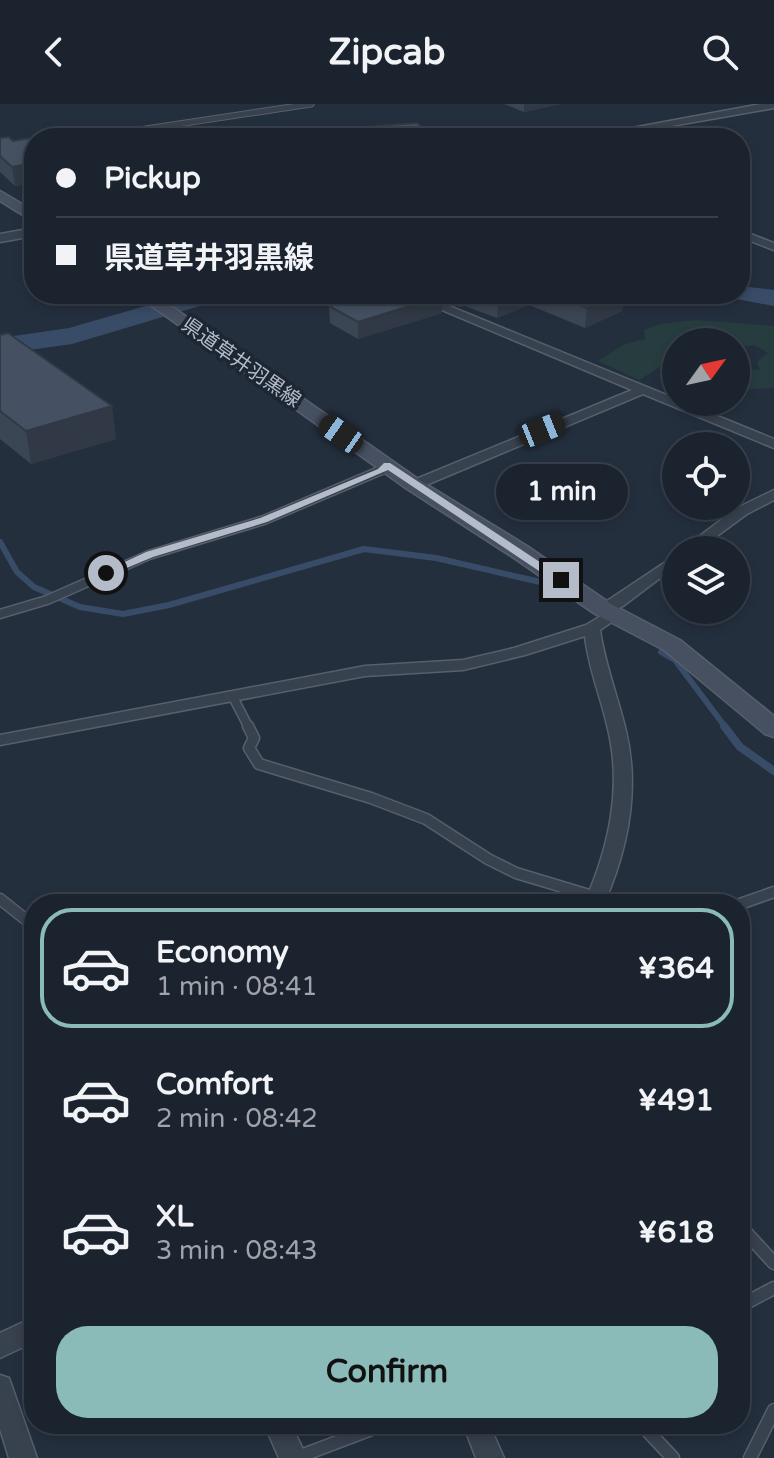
<!DOCTYPE html>
<meta charset="utf-8">
<style>
:root{--surface:#1b232e;--page:#282f3a;--text:#f1f3f6;--muted:#a0a4aa;--line:#39404a;--accent:#8bbbb9}
body{margin:0;font-family:"Varela Round","Noto Sans JP",sans-serif;background:var(--page);color:var(--text);height:100vh;display:flex;flex-direction:column;font-size:30px;white-space:nowrap}
*{box-sizing:border-box;margin:0}
p{font-size:26px;color:var(--muted)}
.icon{flex:none;width:44px;height:44px;fill:none;stroke:currentColor;stroke-width:2;stroke-linecap:round;stroke-linejoin:round}
.map{position:relative;flex:1;overflow:hidden}
.sheet{position:absolute;left:24px;top:790px;width:726px;height:540px;display:flex;flex-direction:column;background:var(--surface);border-radius:32px;box-shadow:0 4px 12px #0003,0 0 0 2px var(--line)}
.sheet>*{flex:none}
.banner{position:absolute;left:24px;top:24px;width:726px;height:176px;border-radius:32px;box-shadow:0 4px 12px #0003,0 0 0 2px var(--line);display:grid;align-content:center;height:176px;padding:0 32px;background:var(--surface)}
.needle{width:52px;rotate:57deg}
.fabs{position:absolute;left:662px;top:224px;display:grid;gap:16px}
.fabs a{display:grid;place-items:center;width:88px;height:88px;border-radius:50%;background:var(--surface);box-shadow:0 4px 12px #0003,0 0 0 2px var(--line);font-size:40px}
.end{position:absolute;width:36px;height:36px;margin:-18px;border:10px solid #b4bcc9;background:#111;box-shadow:0 0 0 4px #111}
.from{border-radius:50%}
.bubble{position:absolute;height:56px;border-radius:28px;background:var(--surface);box-shadow:0 4px 12px #0003,0 0 0 2px var(--line);font-size:26px;font-weight:700;line-height:56px;text-align:center}
.car{position:absolute;width:24px;height:48px;margin:-24px -12px;border-radius:10px;box-shadow:0 0 6px 2px #0007;background:linear-gradient(#222 24%,#8ab4d8 0 40%,#222 0 76%,#8ab4d8 0 86%,#222 0)}
.banner b{display:flex;align-items:center;gap:28px;height:76px;font-size:30px}
.banner b+b{border-top:2px solid var(--line)}
.banner i{width:20px;height:20px;background:var(--text)}
ul{padding:14px 0 0;list-style:none}
li{display:flex;align-items:center;gap:24px;height:120px;margin:0 16px 12px;padding:0 16px;border:4px solid transparent;border-radius:32px}
li div{flex:1}
li b{display:block;font-size:30px}
li em{font-style:normal;font-weight:700}
li.selected{border-color:var(--accent)}
li>.icon{width:72px;height:72px;stroke-width:1.5}
.primary-button{display:flex;gap:16px;margin-top:auto;padding:16px 32px}
.primary-button a{flex:1;height:92px;border-radius:32px;background:var(--accent);color:#111;font-size:32px;font-weight:700;line-height:92px;text-align:center}
header{display:flex;justify-content:space-between;align-items:center;height:104px;padding:0 32px;background:var(--surface);font-size:36px;font-weight:700}
.map>svg:first-child{display:block}
.green{fill:#263c3f}
.lines{fill:none;stroke-linecap:round;stroke-linejoin:round}
.stream-far1{stroke:#394c67;stroke-width:6}
.stream{stroke:#394c67;stroke-width:8}
.river{fill:#394c67;fill-rule:evenodd}
.service-far4-casing{stroke:#565f6c;stroke-width:7}
.service-far3-casing{stroke:#565f6c;stroke-width:8}
.service-far2-casing{stroke:#565f6c;stroke-width:11}
.service-far1-casing{stroke:#565f6c;stroke-width:13}
.service-casing{stroke:#565f6c;stroke-width:15}
.minor-casing{stroke:#565f6c;stroke-width:3}
.tertiary-casing{stroke:#565f6c;stroke-width:3}
.secondary-casing{stroke:#565f6c;stroke-width:3}
.service-far4{stroke:#38414e;stroke-width:5}
.service-far3{stroke:#38414e;stroke-width:6}
.service-far2{stroke:#38414e;stroke-width:8}
.service-far1{stroke:#38414e;stroke-width:10}
.service{stroke:#38414e;stroke-width:12}
.minor{fill:#38414e;fill-rule:evenodd}
.tertiary{fill:#38414e;fill-rule:evenodd}
.secondary{fill:#465061;fill-rule:evenodd}
.wall{fill:#3b4654}
.shaded-wall{fill:#303945}
.building{fill:#455162;stroke:#303945;stroke-width:2}
.route{fill:#b4bcc9}
.labels{text-anchor:middle;dominant-baseline:central;stroke-width:7;stroke-linejoin:round;paint-order:stroke}
.far-street-label{font-size:20px;fill:#b4bcc9;stroke:#1d2633}
</style>
<header><svg class="icon" aria-label="back" viewBox="0 0 24 24"><path d="M15 5l-7 7 7 7"/></svg>Zipcab<svg class="icon" aria-label="search" viewBox="0 0 24 24"><circle cx="10" cy="10" r="6"/><path d="M15 15l6 6"/></svg></header>
<div class="map">
<svg width="774" height="1354" viewBox="0 0 774 1354">
<rect width="100%" height="100%" fill="#242f3e"/>
<polygon class="green" points="696,216 774,222 774,284 736,286 736,266 760,266 757,258 768,249 754,241 736,244 736,238 676,238 676,253 639,276 598,257 625,240 645,235 644,226 660,220"/>
<g class="lines">
<g class="stream-far1">
<polyline points="0,438 17,468 34,483 80,503 123,510 169,501 364,445 436,454 549,480 573,495"/>
<polyline points="661,548 675,556 726,624"/>
</g>
<polyline class="stream" points="724,622 740,643 774,667"/>
<g class="river">
<polygon points="740,182 774,186 774,202 731,194 728,190 740,190"/>
<polygon points="187,190 227,190 223,195 72,240 0,250 0,234 69,224"/>
</g>
<defs>
<polyline id="service-far4" points="86,34 311,0"/>
<polyline id="service-far3" points="383,367 388,358"/>
<g id="service-far2">
<polyline points="0,510 47,496 149,451 264,416 384,365"/>
<polyline points="233,593 249,624"/>
</g>
<g id="service-far1">
<polyline points="248,622 254,634 249,644 259,660 371,694 426,715 488,755 516,769 619,800"/>
<polyline points="0,795 34,822"/>
<polyline points="740,800 774,788"/>
</g>
<g id="service">
<polyline points="740,1122 774,1159"/>
<polyline points="740,1202 774,1184"/>
<polyline points="641,1320 673,1354"/>
<polyline points="295,1354 385,1320"/>
<polyline points="750,1354 774,1306"/>
</g>
<g id="minor">
<polygon points="740,126 774,139 774,146 740,133"/>
<polygon points="404,190 420,190 676,295 676,298 683,298 774,335 774,344 643,290 419,384 409,384 409,378 632,286"/>
<polygon points="774,386 774,396 747,410 698,446 681,446 737,404"/>
<path d="M 676,451 L 676,462 L 623,502 L 613,507 L 622,511 L 600,526 C 605,561 618,593 626,627 C 640,686 628,745 604,800 L 584,800 C 609,743 623,683 607,621 C 600,591 588,562 585,532 L 525,551 L 463,566 L 365,572 L 0,641 L 0,631 L 365,562 L 463,556 L 514,544 L 586,521 L 606,509 L 597,508 L 595,505 Z"/>
<polygon points="34,1213 34,1238 0,1254 0,1229"/>
<polygon points="0,1271 9,1274 37,1354 9,1354 0,1325"/>
<polygon points="264,1320 291,1320 307,1354 279,1354"/>
<polygon points="463,1320 489,1320 504,1354 476,1354"/>
</g>
<g id="tertiary">
<polygon points="761,0 774,0 774,4 603,34 578,34"/>
<polygon points="34,124 34,132 0,138 0,130"/>
</g>
<g id="secondary">
<polygon points="0,87 34,107 34,118 0,97"/>
<polygon points="135,190 154,190 421,377 527,442 611,500 680,536 774,612 774,633 765,630 664,546 595,510 511,452 407,385"/>
</g>
</defs>
<use href="#service-far4" class="service-far4-casing"/>
<use href="#service-far3" class="service-far3-casing"/>
<use href="#service-far2" class="service-far2-casing"/>
<use href="#service-far1" class="service-far1-casing"/>
<use href="#service" class="service-casing"/>
<use href="#minor" class="minor-casing"/>
<use href="#tertiary" class="tertiary-casing"/>
<use href="#secondary" class="secondary-casing"/>
<use href="#service-far4" class="service-far4"/>
<use href="#service-far3" class="service-far3"/>
<use href="#service-far2" class="service-far2"/>
<use href="#service-far1" class="service-far1"/>
<use href="#service" class="service"/>
<use href="#minor" class="minor"/>
<use href="#tertiary" class="tertiary"/>
<use href="#secondary" class="secondary"/>
</g>
<g class="wall">
<polygon points="504,0 561,0 524,8"/>
<polygon points="376,22 437,34 376,34"/>
<polygon points="0,34 13,37 34,34 34,79 15,82 0,68"/>
<polygon points="357,190 624,190 622,207 585,224 529,201 497,214 465,202 460,203 442,196 442,209 358,235 330,219 329,202 351,195"/>
<polygon points="0,231 116,335 31,360 0,335"/>
</g>
<g class="shaded-wall">
<polygon points="524,0 561,0 524,8"/>
<polygon points="34,59 34,79 15,82 12,63"/>
<polygon points="461,190 466,190 465,202 460,203"/>
<polygon points="509,190 530,190 529,201 497,214 498,194"/>
<polygon points="601,190 624,190 622,207 585,224 587,204"/>
<polygon points="442,192 442,209 358,235 358,218"/>
<polygon points="112,302 116,335 31,360 26,327"/>
</g>
<g class="building">
<polygon points="417,19 437,34 392,34 376,22"/>
<polygon points="56,30 61,34 34,34 34,59 12,63 0,52 0,34 9,33 13,37"/>
<polygon points="357,190 438,190 442,192 358,218 329,202 351,195"/>
<polygon points="487,190 509,190 498,194"/>
<polygon points="552,190 618,190 587,204"/>
<polygon points="8,229 112,302 26,327 0,307 0,231"/>
</g>
<polygon class="route" points="384,359 390,359 567,476 557,479 388,366 267,418 153,453 110,471 101,469 146,448 260,414 378,365"/>
<g class="labels">
<g class="far-street-label">
<text transform="translate(241 259) rotate(35)">県道草井羽黒線</text>
</g>
</g>
</svg>
<div class="fabs">
<a><svg class="needle" viewBox="-14 -14 28 28"><path d="M0-13l5 13h-10z" fill="#e53935"/><path d="M0 13l5-13h-10z" fill="#a0a4aa"/></svg></a>
<a><svg class="icon" aria-label="locate" viewBox="0 0 24 24"><circle cx="12" cy="12" r="6"/><path d="M12 2v4M12 18v4M2 12h4M18 12h4"/></svg></a>
<a><svg class="icon" aria-label="layers" viewBox="0 0 24 24"><path d="M12 4l9 5-9 5-9-5zM3 14l9 5 9-5"/></svg></a>
</div>
<i class="end from" style="left:106px;top:469px"></i>
<i class="end" style="left:561px;top:476px"></i>
<div class="bubble" style="left:496px;top:360px;width:132px">1 min</div>
<i class="car" style="left:542px;top:326px;rotate:68deg"></i>
<i class="car" style="left:341px;top:330px;rotate:305deg"></i>
<div class="banner">
<b><i class="from"></i>Pickup</b>
<b><i></i>県道草井羽黒線</b>
</div>
<section class="sheet">
<ul>
<li class="selected"><svg class="icon" aria-label="car" viewBox="0 0 24 24"><path d="M5 17H2v-5l4-1 3-4h7l3 4 3 1v5h-3M9 17h6M6 11h13"/><circle cx="7" cy="17" r="2"/><circle cx="17" cy="17" r="2"/></svg><div><b>Economy</b><p>1 min · 08:41</p></div><em>¥364</em></li>
<li><svg class="icon" aria-label="car" viewBox="0 0 24 24"><path d="M5 17H2v-5l4-1 3-4h7l3 4 3 1v5h-3M9 17h6M6 11h13"/><circle cx="7" cy="17" r="2"/><circle cx="17" cy="17" r="2"/></svg><div><b>Comfort</b><p>2 min · 08:42</p></div><em>¥491</em></li>
<li><svg class="icon" aria-label="car" viewBox="0 0 24 24"><path d="M5 17H2v-5l4-1 3-4h7l3 4 3 1v5h-3M9 17h6M6 11h13"/><circle cx="7" cy="17" r="2"/><circle cx="17" cy="17" r="2"/></svg><div><b>XL</b><p>3 min · 08:43</p></div><em>¥618</em></li>
</ul>
<div class="primary-button"><a>Confirm</a></div>
</section>
</div>
